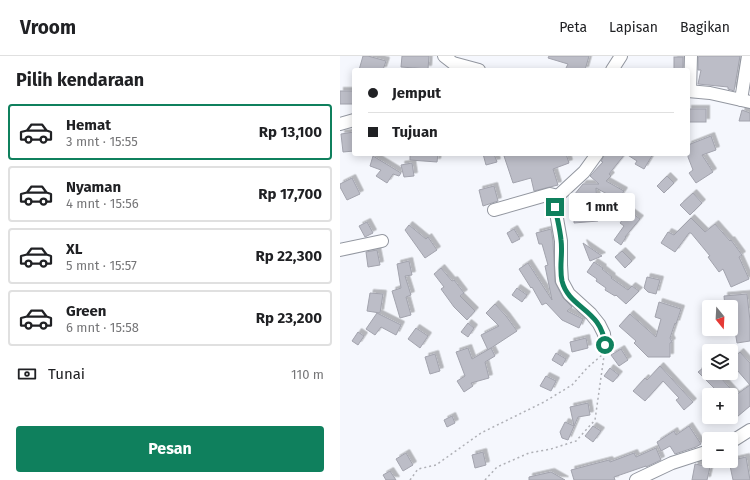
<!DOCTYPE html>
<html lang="id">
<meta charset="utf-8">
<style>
:root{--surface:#fff;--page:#f2f2f2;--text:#202124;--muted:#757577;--line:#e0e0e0;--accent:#0f805d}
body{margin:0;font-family:"Fira Sans",sans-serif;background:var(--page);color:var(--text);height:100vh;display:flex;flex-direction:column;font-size:15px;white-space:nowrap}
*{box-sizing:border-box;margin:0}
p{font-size:13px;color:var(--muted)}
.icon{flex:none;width:22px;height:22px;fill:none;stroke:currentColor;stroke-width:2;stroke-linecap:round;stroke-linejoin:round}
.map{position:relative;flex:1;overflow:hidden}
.details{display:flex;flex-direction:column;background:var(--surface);width:340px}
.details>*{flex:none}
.top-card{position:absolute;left:12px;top:12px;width:338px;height:88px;border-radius:4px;box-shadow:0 2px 10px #0003;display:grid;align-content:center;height:88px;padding:0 16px;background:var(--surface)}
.needle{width:26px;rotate:162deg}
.controls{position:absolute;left:362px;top:244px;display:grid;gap:8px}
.controls a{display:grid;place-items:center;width:36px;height:36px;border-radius:4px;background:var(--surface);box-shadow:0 2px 10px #0003;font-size:20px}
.end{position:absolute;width:18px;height:18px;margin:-9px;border:5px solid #0f805d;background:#fff;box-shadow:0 0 0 2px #fff}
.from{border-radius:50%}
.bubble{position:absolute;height:28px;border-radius:4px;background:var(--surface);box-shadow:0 2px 10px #0003;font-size:13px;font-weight:700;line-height:28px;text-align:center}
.top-card b{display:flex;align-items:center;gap:14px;height:38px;font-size:15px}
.top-card b+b{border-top:1px solid var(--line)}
.top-card i{width:10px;height:10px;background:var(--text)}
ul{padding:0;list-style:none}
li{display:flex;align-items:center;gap:12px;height:56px;margin:0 8px 6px;padding:0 8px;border:2px solid var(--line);border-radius:4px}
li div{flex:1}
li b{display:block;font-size:15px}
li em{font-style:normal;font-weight:700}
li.selected{border-color:var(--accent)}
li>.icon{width:36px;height:36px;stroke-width:1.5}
h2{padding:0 16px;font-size:18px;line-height:48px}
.pay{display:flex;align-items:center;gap:10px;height:44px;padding:0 16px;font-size:15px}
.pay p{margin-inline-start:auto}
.cta{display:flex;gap:8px;margin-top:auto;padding:8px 16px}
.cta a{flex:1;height:46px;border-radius:4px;background:var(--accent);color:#fff;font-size:16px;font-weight:700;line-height:46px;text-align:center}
header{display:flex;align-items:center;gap:24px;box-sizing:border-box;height:56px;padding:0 20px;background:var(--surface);border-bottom:1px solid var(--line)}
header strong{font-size:19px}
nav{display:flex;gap:22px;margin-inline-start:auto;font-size:14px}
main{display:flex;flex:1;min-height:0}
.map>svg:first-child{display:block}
.building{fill:#bcbdc7;stroke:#a2a3ad;filter:url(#shadow)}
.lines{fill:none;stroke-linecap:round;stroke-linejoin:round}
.minor-casing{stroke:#9397a0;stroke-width:14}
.path{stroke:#afb0b6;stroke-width:1.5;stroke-dasharray:2 3;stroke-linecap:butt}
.minor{stroke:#fff;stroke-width:12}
.route{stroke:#0f805d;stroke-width:5}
</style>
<header>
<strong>Vroom</strong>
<nav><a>Peta</a><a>Lapisan</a><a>Bagikan</a></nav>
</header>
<main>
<section class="details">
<h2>Pilih kendaraan</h2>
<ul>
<li class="selected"><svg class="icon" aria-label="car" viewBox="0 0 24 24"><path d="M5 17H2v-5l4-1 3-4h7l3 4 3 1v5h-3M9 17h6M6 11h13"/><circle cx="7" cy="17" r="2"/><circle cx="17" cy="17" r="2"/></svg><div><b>Hemat</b><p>3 mnt · 15:55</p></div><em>Rp 13,100</em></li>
<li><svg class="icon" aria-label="car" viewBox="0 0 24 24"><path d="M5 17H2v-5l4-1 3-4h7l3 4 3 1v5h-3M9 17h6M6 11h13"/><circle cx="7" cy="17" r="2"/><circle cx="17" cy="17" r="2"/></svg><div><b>Nyaman</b><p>4 mnt · 15:56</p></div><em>Rp 17,700</em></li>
<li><svg class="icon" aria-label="car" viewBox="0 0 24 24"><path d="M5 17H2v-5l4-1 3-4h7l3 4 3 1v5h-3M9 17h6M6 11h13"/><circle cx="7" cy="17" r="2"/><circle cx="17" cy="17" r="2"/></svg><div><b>XL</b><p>5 mnt · 15:57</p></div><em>Rp 22,300</em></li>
<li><svg class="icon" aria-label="car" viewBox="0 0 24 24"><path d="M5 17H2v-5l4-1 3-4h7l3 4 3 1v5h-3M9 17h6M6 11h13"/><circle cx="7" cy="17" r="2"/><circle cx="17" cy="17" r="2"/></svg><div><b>Green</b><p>6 mnt · 15:58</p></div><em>Rp 23,200</em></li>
</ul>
<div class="pay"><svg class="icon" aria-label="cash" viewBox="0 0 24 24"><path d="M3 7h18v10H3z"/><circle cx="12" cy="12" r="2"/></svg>Tunai<p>110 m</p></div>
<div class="cta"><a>Pesan</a></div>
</section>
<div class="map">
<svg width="410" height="424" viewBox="0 0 410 424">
<defs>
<filter id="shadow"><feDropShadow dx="3.5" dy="-3.5" stdDeviation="0" flood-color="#0004"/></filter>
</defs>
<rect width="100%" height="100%" fill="#f5f7fd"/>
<g class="building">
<polygon points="23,0 28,0 46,5 43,14 19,14"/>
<polygon points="62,0 89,0 88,13 61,11"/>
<polygon points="209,0 249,0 245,14 225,14 228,8 208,2"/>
<polygon points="360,0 400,0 394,35 388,33 388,31 358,28 361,14 358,14 358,1"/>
<rect x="334" y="1" width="9" height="13"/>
<rect x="0" y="35" width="13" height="13"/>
<rect x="348" y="53" width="18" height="13"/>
<polygon points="402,54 410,57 410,65 399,65"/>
<polygon points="14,76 14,95 3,96 1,78"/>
<polygon points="371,80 376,94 362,99 373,116 356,127 349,117 353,114 348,101 348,89"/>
<polygon points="70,98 98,98 97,106 70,104"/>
<polygon points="143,98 154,98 157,106 146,109"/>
<polygon points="171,98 226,98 229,107 213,113 218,129 194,135 191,122 173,127 164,100"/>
<polygon points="265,98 285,98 269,118 271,120 266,125 284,135 278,144 256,132 258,165 234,167 234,139 243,128 259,128 250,120 263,106 261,105"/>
<polygon points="286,98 313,98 304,113 295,108 297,105"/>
<polygon points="33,100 61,117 59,120 53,118 47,127 36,120 41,114 30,110"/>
<polygon points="72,107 74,120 64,121 61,109"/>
<polygon points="327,120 334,127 324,137 317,130"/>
<polygon points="12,122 20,138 7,144 0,131 0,128"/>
<polygon points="154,130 158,145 143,150 139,134"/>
<polygon points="353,137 362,147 350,159 340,149"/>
<polygon points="289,155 300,163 285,181 286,181 281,189 274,184 284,170 280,167"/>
<polygon points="351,162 365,176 375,168 390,185 391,184 402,199 399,201 409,223 391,231 383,213 379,216 368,201 370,200 351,177 349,177 335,196 321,187 328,176 334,179"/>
<polygon points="27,166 33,177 25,181 19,170"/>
<polygon points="69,169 86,183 88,181 97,194 85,202 65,174"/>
<polygon points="174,173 180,183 172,187 167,177"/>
<polygon points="211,173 213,185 215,226 223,242 232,251 227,255 243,263 239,272 222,264 206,247 202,249 192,231 191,232 179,213 188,207 212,244 205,210 208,209 202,188 199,188 196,177"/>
<polygon points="243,187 262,200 250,205"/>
<polygon points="37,194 40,209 28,211 26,196"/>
<polygon points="282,195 292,205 285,212 275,201"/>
<polygon points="69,205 72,219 65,220 71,239 66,241 71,259 60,262 52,235 61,232 57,208"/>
<polygon points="254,206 263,212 262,213 272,221 271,222 288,234 292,230 299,235 286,248 276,239 275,240 265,234 266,232 256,225 257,223 247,216"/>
<polygon points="101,212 112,225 114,224 124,237 120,240 135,255 127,264 114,251 101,233 104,231 94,218"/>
<polygon points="307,221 320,224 316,238 308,236 304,232"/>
<polygon points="177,232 187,239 182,246 172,239"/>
<polygon points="30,237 43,238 40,257 27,255"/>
<polygon points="407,238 410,265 410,285 397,287 391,251 385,251 384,240"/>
<polygon points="319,246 341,253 336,268 335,267 330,282 332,286 330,287 330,301 308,301 294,287 296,285 279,270 290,258 316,281 321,263 315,261"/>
<polygon points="155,248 166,260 177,275 148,294 141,279 159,270 146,257"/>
<polygon points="37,257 61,269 56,279 41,271 35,279 26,273"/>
<polygon points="128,267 134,272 128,281 121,276"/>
<polygon points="76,272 88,280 80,292 68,283"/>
<polygon points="18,276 24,280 18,289 12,285"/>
<polygon points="246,282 248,292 232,296 230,286"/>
<polygon points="128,292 132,303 151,292 155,300 145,306 149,322 131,327 133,330 124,336 117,325 125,320 116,296"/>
<polygon points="281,293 288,304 279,310 271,299"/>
<polygon points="400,296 410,307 410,350 391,366 391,339 381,339 358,316 369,307 369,317 386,317 381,322 396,339 410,329 391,307 391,304"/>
<polygon points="216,297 226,303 222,310 212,304"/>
<polygon points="95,298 100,315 90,318 85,301"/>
<polygon points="320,310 353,346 344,354 336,344 339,342 323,325 305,345 293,335 305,322 307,324"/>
<polygon points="270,312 279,319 273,326 264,320"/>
<polygon points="206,320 216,325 211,335 200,330"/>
<polygon points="248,347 250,359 238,361 228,384 222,382 220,376 225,366 234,370 230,351"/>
<polygon points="112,360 115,367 107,371 104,364"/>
<polygon points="253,370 261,375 253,386 245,380"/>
<polygon points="349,370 361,388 356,391 335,398 330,390 321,395 317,386 334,375 336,379"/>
<polygon points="316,392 321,404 306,411 306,410 274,421 275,424 234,424 231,414 269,404 270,406 294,397 296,401"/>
<polygon points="143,396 146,409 135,412 132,399"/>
<polygon points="66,397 73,409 63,415 56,403"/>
<polygon points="406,401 410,424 393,424 389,405"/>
<polygon points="355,408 370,411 367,424 352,424"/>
<polygon points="50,415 56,424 46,424 43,419"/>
<polygon points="211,416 225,424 189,424 189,421"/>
</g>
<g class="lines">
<defs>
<g id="minor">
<polyline points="104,0 113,7 139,14"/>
<polyline points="272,14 281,0"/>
<polyline points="348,35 370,37 410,46"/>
<polyline points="350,35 351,0"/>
<polyline points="401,44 408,0"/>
<polyline points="0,68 14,64"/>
<polyline points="257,98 244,116 218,140 215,151 221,185 221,209 222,225 229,238 251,258 259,268 264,278 265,289"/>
<polyline points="154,154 210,138 218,140"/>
<polyline points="0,194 42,185"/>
<polyline points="391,386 410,374"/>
<polyline points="296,424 332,407 369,395"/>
</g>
</defs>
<use href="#minor" class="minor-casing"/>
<g class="path">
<polyline points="70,424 78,413 96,409 141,377 204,346 232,329 247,312 262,299"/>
<polyline points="145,424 157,411 189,397 211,393 236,385 255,364 264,300"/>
</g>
<use href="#minor" class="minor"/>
</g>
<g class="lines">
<path class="route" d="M 215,151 C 217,162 220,173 221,184 C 223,198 219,211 222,225 C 229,253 262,253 265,289"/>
</g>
</svg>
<div class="controls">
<a><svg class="needle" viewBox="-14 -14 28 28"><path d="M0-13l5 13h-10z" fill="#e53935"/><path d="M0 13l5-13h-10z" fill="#757577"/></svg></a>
<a><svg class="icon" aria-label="layers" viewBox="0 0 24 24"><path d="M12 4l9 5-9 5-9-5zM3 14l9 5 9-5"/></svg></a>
<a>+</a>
<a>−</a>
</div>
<i class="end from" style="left:265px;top:289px"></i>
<i class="end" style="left:215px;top:151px"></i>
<div class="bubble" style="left:229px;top:137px;width:66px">1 mnt</div>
<div class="top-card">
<b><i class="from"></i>Jemput</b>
<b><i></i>Tujuan</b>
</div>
</div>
</main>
